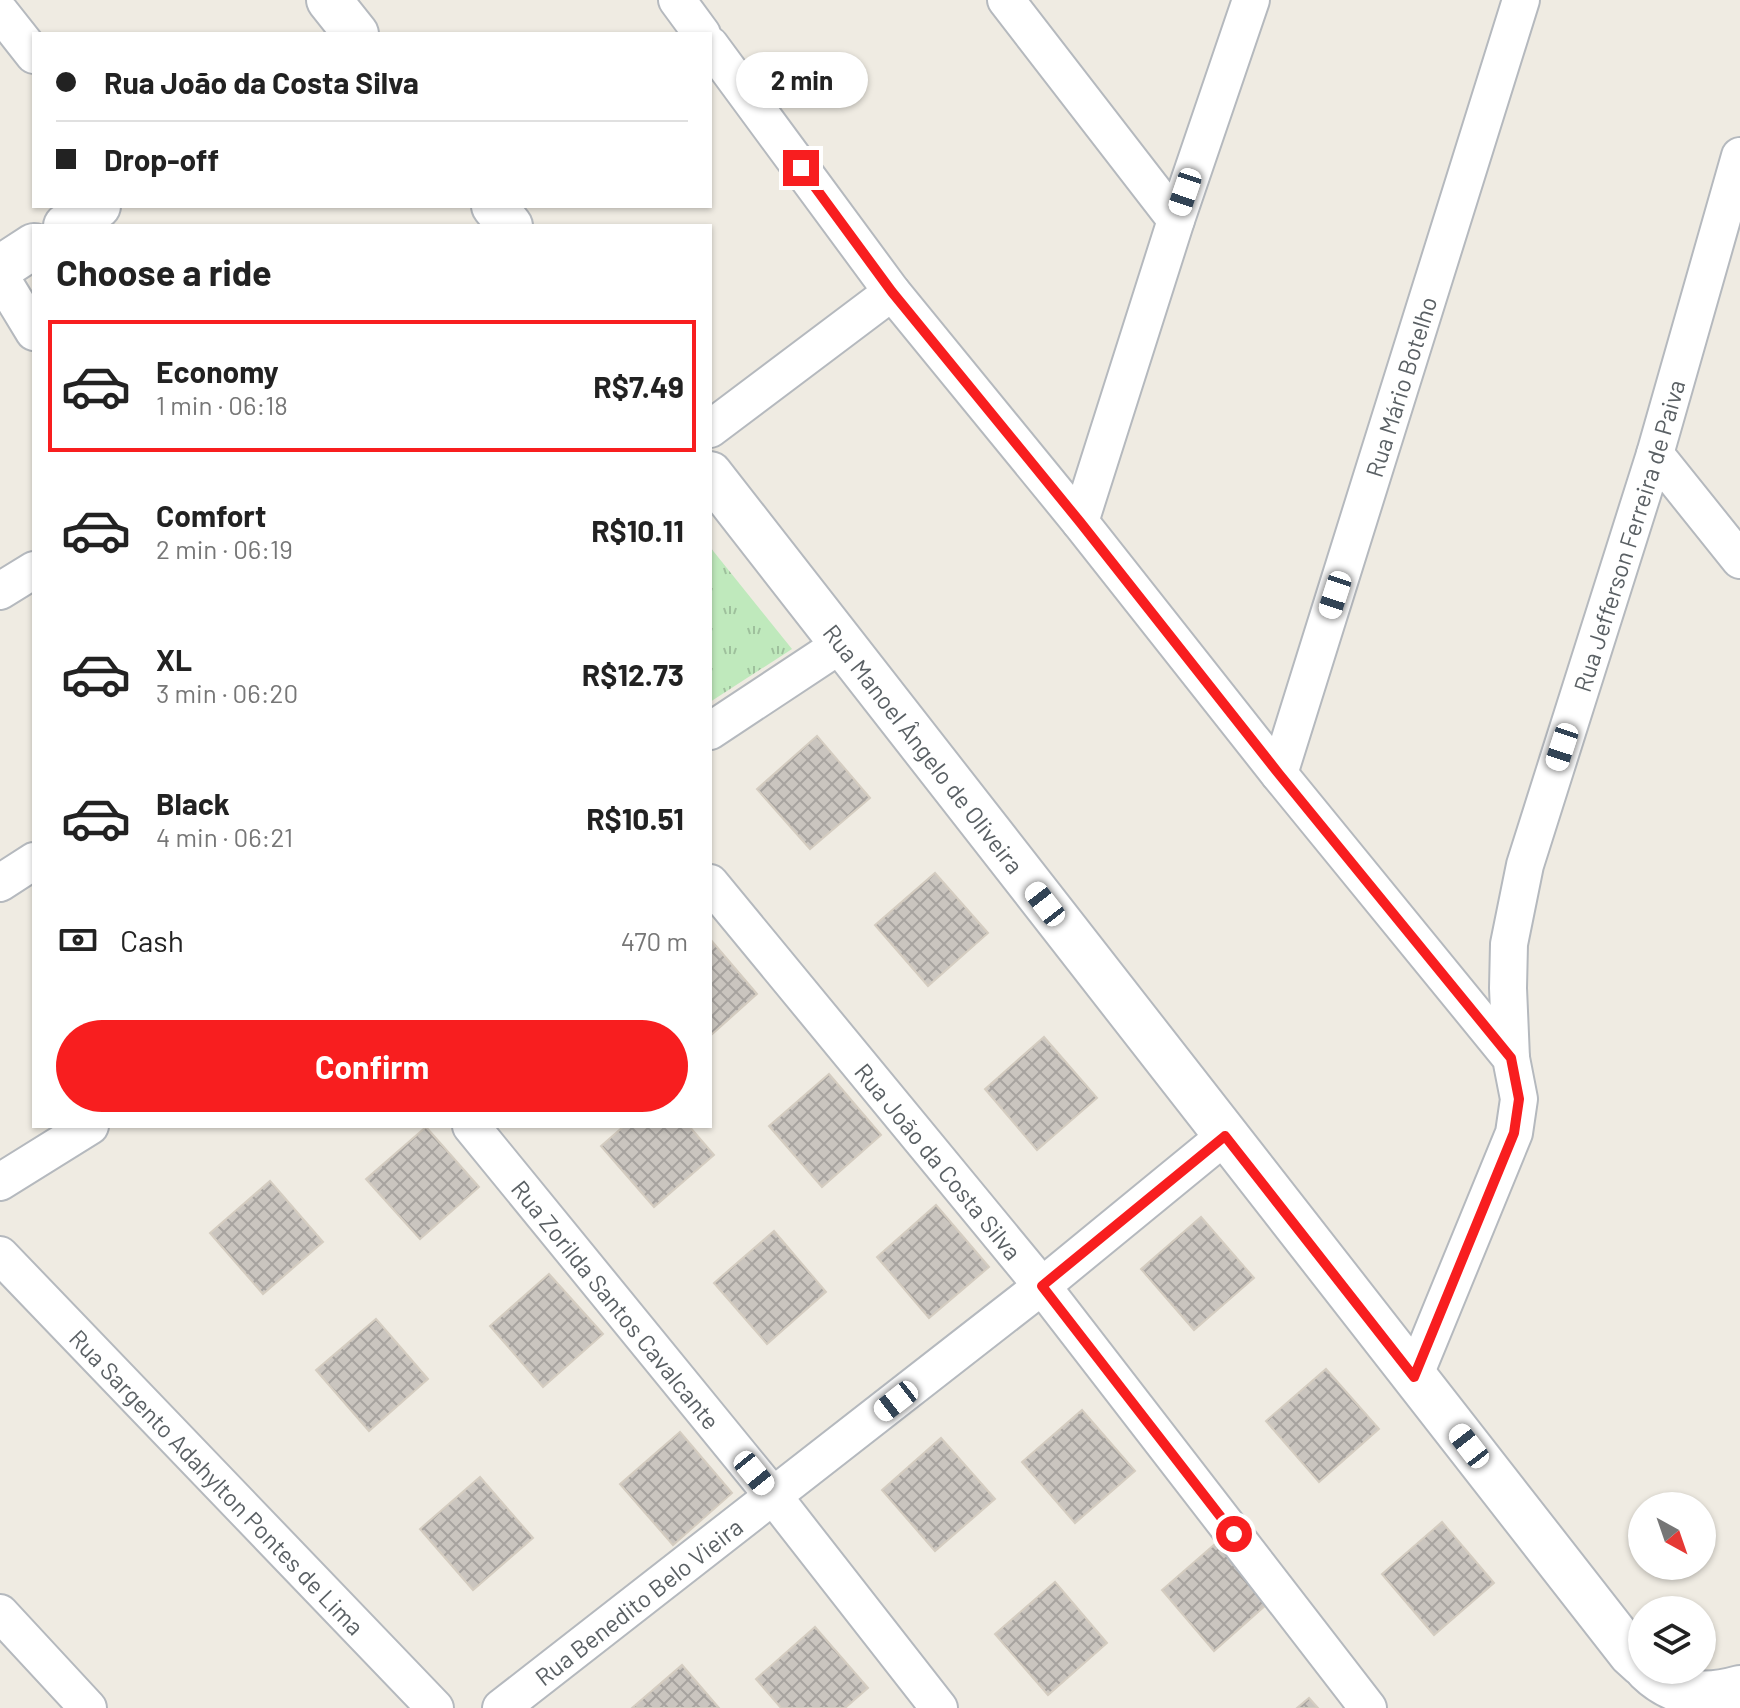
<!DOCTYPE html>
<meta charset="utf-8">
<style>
:root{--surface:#fff;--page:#f2f2f2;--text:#222;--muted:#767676;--line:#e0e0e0;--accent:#f81e1f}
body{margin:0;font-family:Barlow,sans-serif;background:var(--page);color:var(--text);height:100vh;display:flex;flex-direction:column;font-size:30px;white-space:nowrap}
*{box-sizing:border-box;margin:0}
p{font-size:26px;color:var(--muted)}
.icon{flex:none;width:44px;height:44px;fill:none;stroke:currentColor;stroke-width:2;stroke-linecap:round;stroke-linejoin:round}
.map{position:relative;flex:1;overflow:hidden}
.panel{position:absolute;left:32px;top:224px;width:680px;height:904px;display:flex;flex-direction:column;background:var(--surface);border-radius:0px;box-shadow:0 2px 6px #0004}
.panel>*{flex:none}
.top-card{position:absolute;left:32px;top:32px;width:680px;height:176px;border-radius:0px;box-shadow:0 2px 6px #0004;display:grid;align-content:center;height:176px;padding:0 24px;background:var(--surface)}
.needle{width:52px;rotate:140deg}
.buttons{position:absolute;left:1628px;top:1492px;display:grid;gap:16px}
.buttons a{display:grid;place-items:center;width:88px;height:88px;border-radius:50%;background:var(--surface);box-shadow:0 2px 6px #0004;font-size:40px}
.end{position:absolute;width:36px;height:36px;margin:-18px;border:10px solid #f81e1f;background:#fff;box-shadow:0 0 0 4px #fff}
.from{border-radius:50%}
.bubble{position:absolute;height:56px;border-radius:28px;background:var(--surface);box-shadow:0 2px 6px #0004;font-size:26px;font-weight:700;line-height:56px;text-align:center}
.car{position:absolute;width:24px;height:48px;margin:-24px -12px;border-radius:10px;box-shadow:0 0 6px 2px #0007;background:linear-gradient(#fff 24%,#345 0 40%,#fff 0 76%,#345 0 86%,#fff 0)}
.top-card b{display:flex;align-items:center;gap:28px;height:76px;font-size:30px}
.top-card b+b{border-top:2px solid var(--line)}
.top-card i{width:20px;height:20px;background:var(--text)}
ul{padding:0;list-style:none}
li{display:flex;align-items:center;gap:24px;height:132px;margin:0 16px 12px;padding:0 8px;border:4px solid transparent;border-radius:0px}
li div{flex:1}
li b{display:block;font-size:30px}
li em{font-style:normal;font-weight:700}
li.current{border-color:var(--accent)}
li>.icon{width:72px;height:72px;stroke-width:1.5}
h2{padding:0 24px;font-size:36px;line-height:96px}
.pay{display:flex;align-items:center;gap:20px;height:88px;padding:0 24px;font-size:30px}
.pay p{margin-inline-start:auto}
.primary-button{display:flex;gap:16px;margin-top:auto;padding:16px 24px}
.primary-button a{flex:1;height:92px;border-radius:48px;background:var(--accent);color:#fff;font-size:32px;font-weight:700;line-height:92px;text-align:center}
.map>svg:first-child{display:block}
.park{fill:url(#park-tufts)}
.building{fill:url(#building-cross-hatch);stroke:#d4ccc0;stroke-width:2}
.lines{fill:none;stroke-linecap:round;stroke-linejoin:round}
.minor-casing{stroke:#b5b9be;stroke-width:40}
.tertiary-casing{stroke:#b5b9be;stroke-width:48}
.minor{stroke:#fff;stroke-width:36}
.tertiary{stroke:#fff;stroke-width:44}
.route{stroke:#f81e1f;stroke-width:10}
.labels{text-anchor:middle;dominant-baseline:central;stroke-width:6;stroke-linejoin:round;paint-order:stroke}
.street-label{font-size:24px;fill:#5a6064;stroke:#fff}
</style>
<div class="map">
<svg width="1740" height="1708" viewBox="0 0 1740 1708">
<defs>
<pattern id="park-tufts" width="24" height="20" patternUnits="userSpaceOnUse" patternTransform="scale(2)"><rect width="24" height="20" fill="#bfe9bc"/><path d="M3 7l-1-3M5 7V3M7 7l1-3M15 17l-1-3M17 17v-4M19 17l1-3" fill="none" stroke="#9ec09c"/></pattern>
<pattern id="building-cross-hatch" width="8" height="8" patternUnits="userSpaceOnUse" patternTransform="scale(2)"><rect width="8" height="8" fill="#cac5bf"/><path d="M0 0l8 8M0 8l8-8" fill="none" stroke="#a7a39f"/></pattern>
</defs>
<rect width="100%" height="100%" fill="#efebe2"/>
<polygon class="park" points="710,547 792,649 710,702"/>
<g class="building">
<polygon points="817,736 870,798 810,849 757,789"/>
<polygon points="935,873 988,933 928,986 875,925"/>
<polygon points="710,939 757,994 710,1036"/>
<polygon points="1044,1037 1097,1098 1037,1150 985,1089"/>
<polygon points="829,1074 881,1135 822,1187 769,1126"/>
<polygon points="624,1126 689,1126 714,1155 654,1207 601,1146"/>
<polygon points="426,1127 479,1187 420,1239 366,1179"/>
<polygon points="270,1181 323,1242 263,1294 210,1233"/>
<polygon points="936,1205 989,1267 929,1318 877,1257"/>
<polygon points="1201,1217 1254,1278 1194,1330 1141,1269"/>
<polygon points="774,1231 826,1292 767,1344 714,1283"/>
<polygon points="549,1274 603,1334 543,1387 490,1326"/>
<polygon points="376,1319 428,1379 369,1431 316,1370"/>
<polygon points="1326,1369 1379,1429 1319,1482 1266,1421"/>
<polygon points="1082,1410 1135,1471 1075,1523 1022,1462"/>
<polygon points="680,1432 732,1493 673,1545 620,1484"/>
<polygon points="941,1438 995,1499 935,1551 882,1490"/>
<polygon points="480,1477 533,1538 473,1590 420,1529"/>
<polygon points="1442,1522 1494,1583 1434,1635 1382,1574"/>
<polygon points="1222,1538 1274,1598 1214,1651 1162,1590"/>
<polygon points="1055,1582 1107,1643 1048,1695 995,1634"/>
<polygon points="815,1627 868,1688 845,1708 781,1708 756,1679"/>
<polygon points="682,1665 719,1708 632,1708"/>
<polygon points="1309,1698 1318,1708 1297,1708"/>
</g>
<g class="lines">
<defs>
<g id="minor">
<polyline points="677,0 702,34"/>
<polyline points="1006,0 1176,220"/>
<polyline points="0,12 34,55"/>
<polyline points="710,45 892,292 1080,522 1279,774 1511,1058 1519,1099 1514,1133 1414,1377"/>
<polyline points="0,276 34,332"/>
<polyline points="710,429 892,292"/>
<polyline points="1655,454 1740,560"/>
<polyline points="1080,522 1176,220 1251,0"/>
<polyline points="0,591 34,570"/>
<polyline points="710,731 843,643"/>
<path id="s1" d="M 1279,774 L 1521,0"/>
<polyline points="0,883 34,861"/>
<path id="s2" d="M 710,883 L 1042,1286 L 1368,1708"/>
<path id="s3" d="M 1511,1058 L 1508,988 L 1509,944 L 1525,865 L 1655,454 L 1740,156"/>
<path id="s4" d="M 471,1126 L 774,1497 L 939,1708"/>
<polyline points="0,1182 90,1126"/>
<path id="s5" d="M 0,1255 L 435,1708"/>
<polyline points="0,1613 88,1708"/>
<path id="s6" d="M 501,1708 L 1042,1286 L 1225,1136"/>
</g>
<g id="tertiary">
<polyline points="329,0 356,34"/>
<polyline points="494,206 510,226"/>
<polyline points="66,226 98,206"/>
<polyline points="0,268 34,246"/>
<path id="s7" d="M 710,474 L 1631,1654 L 1642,1664"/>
<path d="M 1648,1670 C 1675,1696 1705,1698 1740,1688"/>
</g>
</defs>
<use href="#minor" class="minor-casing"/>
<use href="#tertiary" class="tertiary-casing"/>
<use href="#minor" class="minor"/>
<use href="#tertiary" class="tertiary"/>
</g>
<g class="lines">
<polyline class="route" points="801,168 892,292 1080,522 1279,774 1511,1058 1519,1099 1514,1133 1414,1377 1225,1136 1042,1286 1234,1534"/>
</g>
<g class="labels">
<g class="street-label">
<text stroke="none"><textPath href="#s1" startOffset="406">Rua Mário Botelho</textPath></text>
<text stroke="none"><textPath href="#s3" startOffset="540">Rua Jefferson Ferreira de Paiva</textPath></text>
<text stroke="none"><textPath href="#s7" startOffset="348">Rua Manoel Ângelo de Oliveira</textPath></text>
<text stroke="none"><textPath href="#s2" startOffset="360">Rua João da Costa Silva</textPath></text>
<text stroke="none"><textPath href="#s4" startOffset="230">Rua Zorilda Santos Cavalcante</textPath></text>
<text stroke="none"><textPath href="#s5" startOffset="314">Rua Sargento Adahylton Pontes de Lima</textPath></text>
<text stroke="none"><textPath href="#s6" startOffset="174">Rua Benedito Belo Vieira</textPath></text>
</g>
</g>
</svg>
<div class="buttons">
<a><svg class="needle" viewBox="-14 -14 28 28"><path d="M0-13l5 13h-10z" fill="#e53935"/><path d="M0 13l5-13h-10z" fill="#767676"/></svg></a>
<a><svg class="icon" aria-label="layers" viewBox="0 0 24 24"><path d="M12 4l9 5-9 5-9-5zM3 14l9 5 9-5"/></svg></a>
</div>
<i class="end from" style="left:1234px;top:1534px"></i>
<i class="end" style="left:801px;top:168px"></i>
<div class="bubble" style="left:736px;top:52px;width:132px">2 min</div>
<i class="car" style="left:1185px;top:192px;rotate:199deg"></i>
<i class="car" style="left:1335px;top:595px;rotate:198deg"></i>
<i class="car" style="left:1562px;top:747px;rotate:198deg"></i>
<i class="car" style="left:1045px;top:904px;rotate:322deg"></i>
<i class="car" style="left:896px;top:1401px;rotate:232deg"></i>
<i class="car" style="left:1469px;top:1446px;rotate:322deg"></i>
<i class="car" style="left:754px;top:1473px;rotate:141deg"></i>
<div class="top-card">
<b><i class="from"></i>Rua João da Costa Silva</b>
<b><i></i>Drop-off</b>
</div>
<section class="panel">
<h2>Choose a ride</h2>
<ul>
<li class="current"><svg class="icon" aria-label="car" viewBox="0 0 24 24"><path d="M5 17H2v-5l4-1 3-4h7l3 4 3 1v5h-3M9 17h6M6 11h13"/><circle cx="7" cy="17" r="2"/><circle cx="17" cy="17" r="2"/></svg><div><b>Economy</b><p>1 min · 06:18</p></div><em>R$7.49</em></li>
<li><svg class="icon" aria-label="car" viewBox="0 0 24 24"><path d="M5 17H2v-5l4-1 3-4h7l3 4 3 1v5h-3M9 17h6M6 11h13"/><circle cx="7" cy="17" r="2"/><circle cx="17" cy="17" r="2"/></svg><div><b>Comfort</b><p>2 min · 06:19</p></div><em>R$10.11</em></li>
<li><svg class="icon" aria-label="car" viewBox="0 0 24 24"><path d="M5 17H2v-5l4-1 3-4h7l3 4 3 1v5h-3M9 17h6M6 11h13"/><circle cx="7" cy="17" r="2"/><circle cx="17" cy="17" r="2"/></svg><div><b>XL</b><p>3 min · 06:20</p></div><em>R$12.73</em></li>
<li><svg class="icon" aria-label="car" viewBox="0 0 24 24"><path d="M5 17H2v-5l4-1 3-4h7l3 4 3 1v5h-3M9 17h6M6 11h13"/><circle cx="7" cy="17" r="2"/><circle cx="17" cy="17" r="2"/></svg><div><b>Black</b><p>4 min · 06:21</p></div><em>R$10.51</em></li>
</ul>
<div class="pay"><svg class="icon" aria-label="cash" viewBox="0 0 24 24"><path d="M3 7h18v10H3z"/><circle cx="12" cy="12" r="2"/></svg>Cash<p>470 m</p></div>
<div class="primary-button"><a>Confirm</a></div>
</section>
</div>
